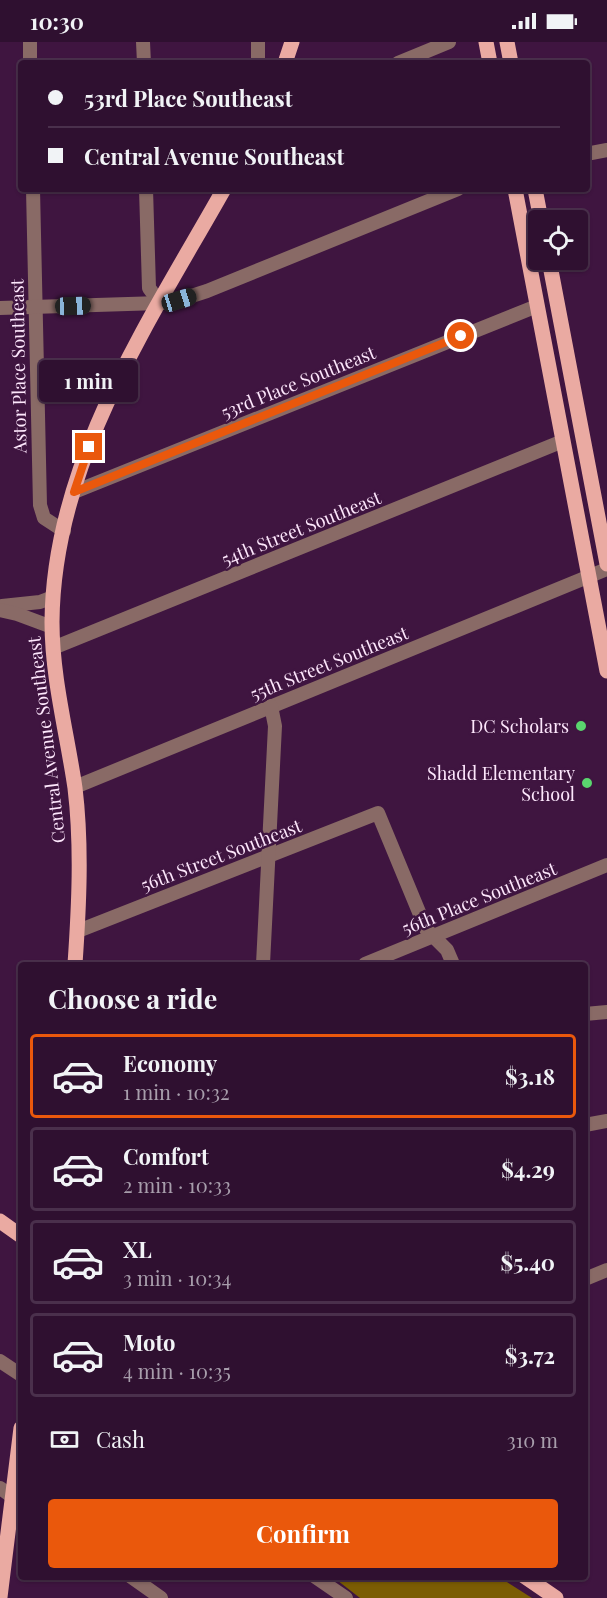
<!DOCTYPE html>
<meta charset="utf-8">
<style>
:root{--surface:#2f1030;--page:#371938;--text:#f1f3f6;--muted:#a79dab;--line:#4a304c;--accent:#ea580c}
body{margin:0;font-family:"Playfair Display",serif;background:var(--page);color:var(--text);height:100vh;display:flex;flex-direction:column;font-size:22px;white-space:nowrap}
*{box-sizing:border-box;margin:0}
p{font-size:20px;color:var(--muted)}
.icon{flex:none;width:33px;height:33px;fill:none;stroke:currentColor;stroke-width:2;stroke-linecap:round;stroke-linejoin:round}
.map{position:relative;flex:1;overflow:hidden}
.panel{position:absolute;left:18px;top:920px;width:570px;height:618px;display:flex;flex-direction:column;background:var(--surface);border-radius:6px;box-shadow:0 2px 4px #0004,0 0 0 2px var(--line)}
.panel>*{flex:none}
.guide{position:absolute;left:18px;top:18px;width:572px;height:132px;border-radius:6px;box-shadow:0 2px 4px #0004,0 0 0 2px var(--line);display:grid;align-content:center;height:132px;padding:0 30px;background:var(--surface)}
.tools{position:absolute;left:528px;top:168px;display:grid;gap:12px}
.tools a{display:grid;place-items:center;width:60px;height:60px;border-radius:6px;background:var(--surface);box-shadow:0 2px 4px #0004,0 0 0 2px var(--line);font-size:30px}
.end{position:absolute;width:27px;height:27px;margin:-14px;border:8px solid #ea580c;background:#fff;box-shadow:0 0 0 3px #fff}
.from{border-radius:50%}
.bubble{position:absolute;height:42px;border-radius:6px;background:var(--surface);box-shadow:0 2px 4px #0004,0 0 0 2px var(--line);font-size:20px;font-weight:700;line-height:42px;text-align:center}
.car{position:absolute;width:18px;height:36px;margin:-18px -9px;border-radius:8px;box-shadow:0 0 4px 2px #0007;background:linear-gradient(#222 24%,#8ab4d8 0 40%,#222 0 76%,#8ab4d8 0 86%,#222 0)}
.guide b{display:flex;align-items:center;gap:21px;height:57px;font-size:22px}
.guide b+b{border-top:2px solid var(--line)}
.guide i{width:15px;height:15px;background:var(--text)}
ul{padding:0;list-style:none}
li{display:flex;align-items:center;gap:18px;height:84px;margin:0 12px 9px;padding:0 18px;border:3px solid var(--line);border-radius:6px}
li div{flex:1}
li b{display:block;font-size:22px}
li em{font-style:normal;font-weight:700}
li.on{border-color:var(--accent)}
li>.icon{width:54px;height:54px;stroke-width:1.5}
h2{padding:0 30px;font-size:27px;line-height:72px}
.pay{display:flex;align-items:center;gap:15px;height:66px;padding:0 30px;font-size:22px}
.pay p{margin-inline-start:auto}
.cta{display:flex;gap:12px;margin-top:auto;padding:12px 30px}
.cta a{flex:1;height:69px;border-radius:6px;background:var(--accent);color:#fff;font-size:24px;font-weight:700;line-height:69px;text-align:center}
.status{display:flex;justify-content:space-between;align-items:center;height:42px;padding:0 30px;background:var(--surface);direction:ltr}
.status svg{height:16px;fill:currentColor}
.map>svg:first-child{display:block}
.forest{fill:#7b5d04}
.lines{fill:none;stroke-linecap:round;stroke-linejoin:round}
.minor{stroke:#896a66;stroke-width:14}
.major{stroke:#eaaaa2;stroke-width:15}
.route{stroke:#ea580c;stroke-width:8}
.poi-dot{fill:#5ad56e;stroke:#3f1540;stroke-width:2}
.labels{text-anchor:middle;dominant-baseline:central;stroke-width:5;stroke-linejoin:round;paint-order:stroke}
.street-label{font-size:18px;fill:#fde7fc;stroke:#3f1540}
.poi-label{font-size:18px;fill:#fde7fc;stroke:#3f1540;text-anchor:end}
</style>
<div class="status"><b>10:30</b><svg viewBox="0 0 49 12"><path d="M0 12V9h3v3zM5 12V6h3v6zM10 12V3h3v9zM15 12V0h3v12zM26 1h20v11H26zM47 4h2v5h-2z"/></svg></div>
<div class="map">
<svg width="607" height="1556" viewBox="0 0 607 1556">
<rect width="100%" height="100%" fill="#3f1540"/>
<polygon class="forest" points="333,1535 499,1535 532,1556 360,1556"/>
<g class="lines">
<g class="minor">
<polyline points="30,0 30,21"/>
<polyline points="143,0 144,21"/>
<polyline points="258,0 258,21"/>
<polyline points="398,21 449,0"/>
<polyline points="586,112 607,108"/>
<polyline points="33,147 40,463 44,476 64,489"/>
<polyline points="146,147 149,246 160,261"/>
<polyline points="0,266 160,261 176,259 207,249 458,147"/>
<polyline points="74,450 537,264"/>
<polyline points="2,564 40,560 53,555"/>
<polyline points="0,568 17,572 52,585"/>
<polyline points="53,606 563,399"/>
<polyline points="75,745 607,527"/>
<polyline points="78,889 378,771 426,887 447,908 453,922"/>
<polyline points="263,922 275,684 271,664"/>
<polyline points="365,922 607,823"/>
<polyline points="585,972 607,970"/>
<polyline points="585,1083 607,1079"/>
<polyline points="585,1237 607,1228"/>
<polyline points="0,1319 21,1333"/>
<polyline points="0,1446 21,1461"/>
<polyline points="130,1534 161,1556"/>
<polyline points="314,1534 346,1556"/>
</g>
<g class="major">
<polyline points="486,0 490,21"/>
<polyline points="507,0 511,21"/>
<polyline points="285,21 292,0"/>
<polyline points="515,147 607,629"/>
<polyline points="535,147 541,178"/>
<polyline points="549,218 607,522"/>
<path d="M 75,922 C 79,864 82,804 75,746 C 67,691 52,636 52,580 C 53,421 149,280 224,147"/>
<polyline points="0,1179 21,1194"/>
<polyline points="524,1534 556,1556"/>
<polyline points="0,1555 21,1386"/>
</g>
</g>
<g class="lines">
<polyline class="route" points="89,405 74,450 461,294"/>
</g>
<g class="poi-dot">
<circle cx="581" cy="684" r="6"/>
<circle cx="587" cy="741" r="6"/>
</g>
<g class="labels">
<g class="street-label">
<text transform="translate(18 324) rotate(-91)">Astor Place Southeast</text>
<text transform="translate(298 340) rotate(-22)">53rd Place Southeast</text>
<text transform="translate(301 486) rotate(-22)">54th Street Southeast</text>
<text transform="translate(329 621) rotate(-22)">55th Street Southeast</text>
<text transform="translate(46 698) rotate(-97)">Central Avenue Southeast</text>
<text transform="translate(221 813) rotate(-21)">56th Street Southeast</text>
<text transform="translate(479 856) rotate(-22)">56th Place Southeast</text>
</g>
<g class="poi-label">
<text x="569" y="684">DC Scholars</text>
<text x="575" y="731">Shadd Elementary<tspan x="575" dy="21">School</tspan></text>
</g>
</g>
</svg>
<div class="tools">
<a><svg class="icon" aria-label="locate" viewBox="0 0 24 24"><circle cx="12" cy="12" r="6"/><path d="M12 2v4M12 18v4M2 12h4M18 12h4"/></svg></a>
</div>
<i class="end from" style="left:461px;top:294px"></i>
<i class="end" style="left:89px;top:405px"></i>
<div class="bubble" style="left:39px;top:318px;width:99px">1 min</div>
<i class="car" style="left:179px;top:258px;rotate:73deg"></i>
<i class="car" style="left:73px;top:264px;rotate:88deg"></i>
<div class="guide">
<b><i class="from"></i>53rd Place Southeast</b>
<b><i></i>Central Avenue Southeast</b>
</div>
<section class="panel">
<h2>Choose a ride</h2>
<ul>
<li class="on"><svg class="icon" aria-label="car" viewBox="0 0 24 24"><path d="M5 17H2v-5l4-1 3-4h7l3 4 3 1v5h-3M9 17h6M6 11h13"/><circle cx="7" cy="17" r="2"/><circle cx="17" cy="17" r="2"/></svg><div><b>Economy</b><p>1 min · 10:32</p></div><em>$3.18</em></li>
<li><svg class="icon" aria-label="car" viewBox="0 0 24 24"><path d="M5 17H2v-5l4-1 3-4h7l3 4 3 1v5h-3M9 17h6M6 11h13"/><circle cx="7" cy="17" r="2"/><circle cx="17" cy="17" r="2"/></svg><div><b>Comfort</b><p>2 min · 10:33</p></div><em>$4.29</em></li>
<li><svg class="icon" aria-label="car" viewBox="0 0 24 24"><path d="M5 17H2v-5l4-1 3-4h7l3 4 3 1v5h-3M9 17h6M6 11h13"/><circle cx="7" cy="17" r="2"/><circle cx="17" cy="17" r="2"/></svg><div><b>XL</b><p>3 min · 10:34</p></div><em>$5.40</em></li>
<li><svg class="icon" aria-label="car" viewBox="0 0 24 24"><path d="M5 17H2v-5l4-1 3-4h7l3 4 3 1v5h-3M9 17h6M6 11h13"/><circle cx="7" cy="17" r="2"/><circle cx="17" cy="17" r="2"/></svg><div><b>Moto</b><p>4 min · 10:35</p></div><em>$3.72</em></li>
</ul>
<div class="pay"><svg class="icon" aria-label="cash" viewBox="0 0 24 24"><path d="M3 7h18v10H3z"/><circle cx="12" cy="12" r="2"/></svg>Cash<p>310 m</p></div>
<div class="cta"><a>Confirm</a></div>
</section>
</div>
